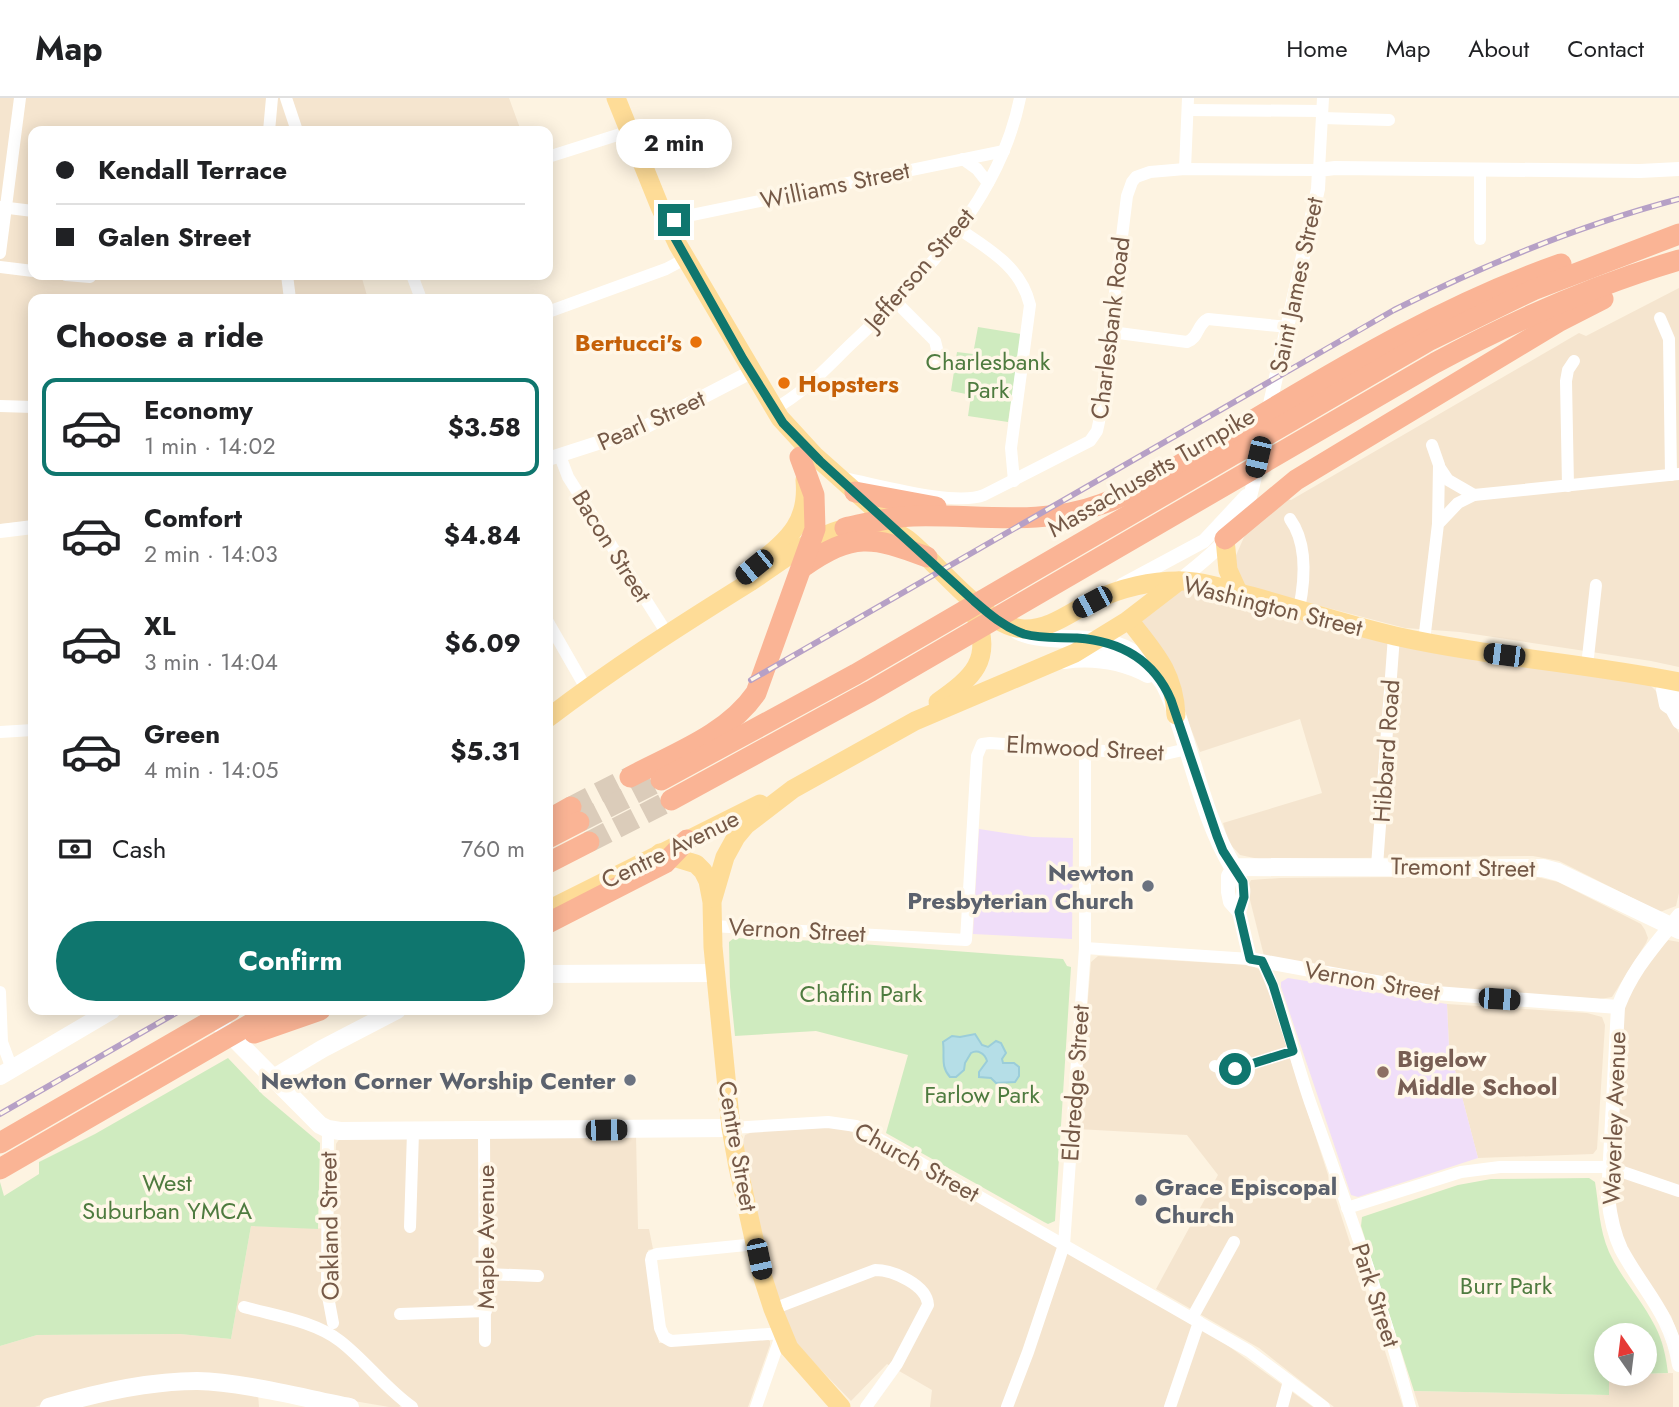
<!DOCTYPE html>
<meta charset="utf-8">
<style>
:root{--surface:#fff;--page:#f6f6f6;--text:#202124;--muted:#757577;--line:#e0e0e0;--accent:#0f766e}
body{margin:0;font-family:Jost,sans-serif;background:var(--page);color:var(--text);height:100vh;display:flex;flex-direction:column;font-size:26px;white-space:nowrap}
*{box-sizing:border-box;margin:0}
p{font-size:23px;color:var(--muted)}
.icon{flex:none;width:38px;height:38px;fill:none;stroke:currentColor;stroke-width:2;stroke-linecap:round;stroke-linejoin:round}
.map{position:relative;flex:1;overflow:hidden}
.sheet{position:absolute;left:28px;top:196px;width:525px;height:721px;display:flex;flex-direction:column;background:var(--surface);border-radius:14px;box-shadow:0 4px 18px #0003}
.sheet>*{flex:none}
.banner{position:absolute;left:28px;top:28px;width:525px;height:154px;border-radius:14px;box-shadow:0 4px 18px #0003;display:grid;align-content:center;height:154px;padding:0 28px;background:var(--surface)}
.needle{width:46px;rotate:346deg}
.buttons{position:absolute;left:1594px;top:1225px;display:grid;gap:14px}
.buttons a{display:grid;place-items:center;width:63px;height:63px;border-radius:50%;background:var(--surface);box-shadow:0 4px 18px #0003;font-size:35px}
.end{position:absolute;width:32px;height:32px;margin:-16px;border:9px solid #0f766e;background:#fff;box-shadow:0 0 0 4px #fff}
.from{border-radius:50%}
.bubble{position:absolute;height:49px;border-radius:24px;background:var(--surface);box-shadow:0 4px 18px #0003;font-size:23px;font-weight:700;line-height:49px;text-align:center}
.car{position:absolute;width:21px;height:42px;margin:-21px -10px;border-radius:9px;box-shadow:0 0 5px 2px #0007;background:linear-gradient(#222 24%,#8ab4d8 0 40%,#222 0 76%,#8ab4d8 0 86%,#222 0)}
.banner b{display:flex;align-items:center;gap:24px;height:66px;font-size:26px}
.banner b+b{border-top:2px solid var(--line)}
.banner i{width:18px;height:18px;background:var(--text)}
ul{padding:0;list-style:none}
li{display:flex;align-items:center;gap:21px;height:98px;margin:0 14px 10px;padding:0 14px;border:4px solid transparent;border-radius:14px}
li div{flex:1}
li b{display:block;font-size:26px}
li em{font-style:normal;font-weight:700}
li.active{border-color:var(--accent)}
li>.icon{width:63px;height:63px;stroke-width:1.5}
h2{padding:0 28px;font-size:32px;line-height:84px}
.pay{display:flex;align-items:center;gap:18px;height:77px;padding:0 28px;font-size:26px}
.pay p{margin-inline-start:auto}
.primary-button{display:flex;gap:14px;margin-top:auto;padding:14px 28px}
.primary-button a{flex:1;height:80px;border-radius:42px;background:var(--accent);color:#fff;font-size:28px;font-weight:700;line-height:80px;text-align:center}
header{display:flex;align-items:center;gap:42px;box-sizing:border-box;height:98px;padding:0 35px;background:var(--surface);border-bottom:2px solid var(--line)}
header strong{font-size:33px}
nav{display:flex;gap:38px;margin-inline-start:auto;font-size:24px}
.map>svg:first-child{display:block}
.residential{fill:#f5e5cf}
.education{fill:#f0def9}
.green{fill:#cfebbf;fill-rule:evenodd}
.water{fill:#b5dee7;stroke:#9bcdd9;stroke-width:2}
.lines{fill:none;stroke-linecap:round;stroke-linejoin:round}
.motorway-tunnel{stroke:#dbccba;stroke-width:21;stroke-dasharray:21 10;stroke-linecap:butt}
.minor{stroke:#fff;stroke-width:12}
.tertiary{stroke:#fff;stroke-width:14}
.secondary{stroke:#fff;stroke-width:18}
.primary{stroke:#fedc97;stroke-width:19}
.motorway{stroke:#fab495;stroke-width:21}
.rail-casing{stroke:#b6a0c6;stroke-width:6}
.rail{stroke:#fff7e8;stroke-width:3.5;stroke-dasharray:10;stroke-linecap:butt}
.route{stroke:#0f766e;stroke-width:9}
.food-dot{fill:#e8710a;stroke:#fff7e8;stroke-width:2.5}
.worship-dot{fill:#6b7280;stroke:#fff7e8;stroke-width:2.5}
.education-dot{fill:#8d6e63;stroke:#fff7e8;stroke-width:2.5}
.labels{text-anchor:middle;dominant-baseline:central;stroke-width:7;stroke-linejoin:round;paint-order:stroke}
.street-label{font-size:24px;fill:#755947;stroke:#fff7e8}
.food-label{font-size:24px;font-weight:bold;fill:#c56008;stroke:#fff7e8;text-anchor:end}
.park-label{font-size:24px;fill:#4e7b3f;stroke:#fff7e8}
.worship-label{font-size:24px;font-weight:bold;fill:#5b616d;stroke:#fff7e8;text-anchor:end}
.education-label{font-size:24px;font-weight:bold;fill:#785e54;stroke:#fff7e8;text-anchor:start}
</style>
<header>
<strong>Map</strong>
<nav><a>Home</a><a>Map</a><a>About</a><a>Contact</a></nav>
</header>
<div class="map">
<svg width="1679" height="1309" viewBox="0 0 1679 1309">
<rect width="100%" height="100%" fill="#fdf3e1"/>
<g class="residential">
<polygon points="0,0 509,0 521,33 33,33 33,177 361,177 368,201 33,201 33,423 0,426"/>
<polygon points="1679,190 1679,569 1651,563 1460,534 1405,530 1247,489 1237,482 1234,462 1248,430 1283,400 1291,402 1579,235 1586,238"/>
<polygon points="1183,491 1410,548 1646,583 1657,594 1679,635 1679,795 1676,808 1660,814 1559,763 1533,758 1259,761 1240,757 1229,745 1223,725 1322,695 1300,621 1200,654 1166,566 1140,524"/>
<polygon points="1532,778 1558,784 1641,826 1645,832 1648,840 1646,845 1612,899 1600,901 1460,892 1264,858 1247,790 1251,782 1281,780"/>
<polygon points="1668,842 1679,844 1679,1239 1671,1218 1632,1161 1617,1125 1614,1091 1622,919 1629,894 1649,860"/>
<polygon points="1098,858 1249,867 1259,871 1266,885 1403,1309 1334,1309 1259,1250 1156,1191 1218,1077 1187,1037 1077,1031 1091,864"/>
<polygon points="1447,906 1587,915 1602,919 1605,927 1597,1051 1593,1056 1478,1060 1449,949"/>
<polygon points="838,1029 867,1039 1216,1239 1313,1309 930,1309 932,1292 887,1266 851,1303 795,1245 774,1188 751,1092 743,1044 745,1037 755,1033"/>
<polygon points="636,1037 638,1131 649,1131 653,1151 648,1152 659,1245 765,1240 770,1243 770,1247 748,1309 419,1309 408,1303 399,1309 389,1309 224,1281 55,1302 35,1309 0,1309 0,1248 37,1237 180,1236 231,1241 251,1128 333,1131 336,1046 340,1040"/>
<polygon points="1673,1275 1673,1309 1419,1309 1414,1293 1608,1297 1609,1277"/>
<polygon points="196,1287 258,1296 259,1309 67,1309 110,1298"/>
</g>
<g class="education">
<polygon points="979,731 1032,739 1073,740 1072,841 973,836"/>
<polygon points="1288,880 1447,906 1449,949 1478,1060 1358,1099 1351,1097 1281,889 1281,884"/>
</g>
<g class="green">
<polygon points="978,229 1021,236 1008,324 968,318 971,297 951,293 957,254 973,256"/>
<polygon points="734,840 821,843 1063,861 1067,868 1071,869 1055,1123 1048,1126 1044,1124 886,1035 908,957 816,933 735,938 730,889 729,844"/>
<polygon points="228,960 263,997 320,1045 318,1131 251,1128 231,1241 180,1236 37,1237 0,1248 0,1084 4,1098 39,1076 39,1064 95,1036"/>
<path d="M 1589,1080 L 1595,1084 C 1599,1108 1599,1131 1609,1154 C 1621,1180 1642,1202 1655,1228 C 1663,1243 1666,1259 1668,1275 L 1609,1277 L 1609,1297 L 1414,1293 L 1361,1128 L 1362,1119 L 1458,1087 L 1491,1081 ZM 1606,1237 L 1645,1237 L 1645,1276 L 1606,1276 Z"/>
</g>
<path class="water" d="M 975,936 L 982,947 L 988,949 L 996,943 L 1001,945 L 1006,955 L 1002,961 L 1003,965 L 1014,965 L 1019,969 L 1019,978 L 1015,984 L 996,985 L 991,980 L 979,979 L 979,974 L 987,963 C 985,956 978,951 971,955 L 965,965 L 964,972 L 956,979 L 950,979 C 940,968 945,958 943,944 L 952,938 L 960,939 Z"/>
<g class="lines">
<g class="motorway-tunnel">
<polyline points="571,709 630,679"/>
<polyline points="579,724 661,682"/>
<polyline points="589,744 671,702"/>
</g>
<g class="minor">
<polyline points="286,0 297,33"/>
<polyline points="1188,12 1322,13"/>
<polyline points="1322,20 1389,22"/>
<polyline points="269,33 272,0"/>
<polyline points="548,59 630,33"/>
<polyline points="963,61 977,71 988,85"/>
<polyline points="1185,71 1188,0"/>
<polyline points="1480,72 1480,141"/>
<polyline points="0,109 33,113"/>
<polyline points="668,126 687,118 1004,53"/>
<path d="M 959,131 C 990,152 1021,169 1030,207 L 1011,350 L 1014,383"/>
<polyline points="0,155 20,0"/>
<polyline points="0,169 33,173"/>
<polyline points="66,177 90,179"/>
<polyline points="287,177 290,201"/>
<polyline points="412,177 421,201"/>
<polyline points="895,203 935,243 937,251 933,268"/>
<polyline points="548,214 666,171 685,161"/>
<polyline points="1660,220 1669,241 1671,377"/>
<path d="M 1111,234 L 1187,244 C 1199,240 1197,226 1208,221 L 1288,229"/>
<polyline points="0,308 33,309"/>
<path d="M 774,311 C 804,295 827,269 851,246 C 924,178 1000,101 1020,0"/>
<polyline points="1432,347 1439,367 1438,426"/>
<polyline points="560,358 568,379 668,537"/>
<polyline points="1440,370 1448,382 1474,397"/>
<path d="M 843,380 C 876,386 955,409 984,397 L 1090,343 L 1097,333 L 1099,324 L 1127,98 L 1132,84 L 1136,79 L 1150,74 L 1185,71 L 1319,72 L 1323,0"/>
<polyline points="1568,388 1566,283 1568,272 1574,263"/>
<path d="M 1290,421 C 1308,446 1305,482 1299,511"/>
<polyline points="548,524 587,592"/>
<polyline points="1424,543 1438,426 1458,405 1474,397 1679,376"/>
<polyline points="1587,568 1596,487"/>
<polyline points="0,634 33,632"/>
<polyline points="1377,768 1394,538"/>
<polyline points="712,828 966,842 977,658 982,646 990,645 1161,657 1187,651"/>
<polyline points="1085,850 1250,861"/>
<path d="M 1262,863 C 1283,908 1294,957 1310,1004 C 1346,1105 1383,1206 1410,1309"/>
<polyline points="0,894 2,944 12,971"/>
<polyline points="1215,968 1225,972 1235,971 1293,953"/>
<polyline points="731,1030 828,1024 856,1028 1249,1253 1324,1309"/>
<polyline points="328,1031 327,1193 333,1225"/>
<polyline points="484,1034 485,1243"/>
<polyline points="1347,1110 1461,1074 1500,1069 1608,1069 1679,1093"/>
<polyline points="410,1129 413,1034"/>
<polyline points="756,1146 657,1156 652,1158 651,1162 660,1230 664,1239 671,1243 782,1235 756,1309"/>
<polyline points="486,1176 538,1178"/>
<path d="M 244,1209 C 276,1218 314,1223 340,1243 C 366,1263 385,1290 412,1309"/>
<path d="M 773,1211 L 875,1172 C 893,1172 927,1187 928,1207 L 897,1266 L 866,1309"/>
<polyline points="400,1216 486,1213"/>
<polyline points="1192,1220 1234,1144"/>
<polyline points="1007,1309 1028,1254 1064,1147 1085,850 1085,652"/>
<polyline points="1170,1309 1199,1224"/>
<polyline points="1282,1309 1289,1283"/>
</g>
<g class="tertiary">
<polyline points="1268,315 1318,91 1319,72 1335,70 1640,73 1679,71"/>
<polyline points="548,361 641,331 751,274"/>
<polyline points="0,433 33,429"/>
<path d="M 1179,483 C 1203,463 1234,441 1246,411 C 1255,387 1258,360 1264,335"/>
<polyline points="1122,487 1204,443 1246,398"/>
<polyline points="1672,611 1674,599 1670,582 1663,592 1666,607 1672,611 1679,624"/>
<path d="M 1239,814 C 1246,793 1245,787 1233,769 L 1228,778 L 1228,794 L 1230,804 L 1239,814 L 1250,861 L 1436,895 L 1618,909"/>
<path d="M 1679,817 C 1654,849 1633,870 1618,909 L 1608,1099 C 1610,1117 1613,1134 1621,1151 C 1644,1194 1671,1216 1679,1267"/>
</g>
<g class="secondary">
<path d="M 1018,533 C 1051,547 1089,535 1123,550 C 1140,558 1153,569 1163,584 C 1173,601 1178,621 1184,639 C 1198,683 1209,729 1233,769 L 1543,770 L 1558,774 L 1679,832"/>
<path d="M 1064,562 C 1094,558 1121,562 1148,576"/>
<polyline points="548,876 716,875"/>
<polyline points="206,912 320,1027 328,1031 340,1033 731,1030"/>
<polyline points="0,978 112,912"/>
<polyline points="272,981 322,951 397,912"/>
<path d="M 49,1309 C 96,1295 147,1283 197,1283 C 243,1284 303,1300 350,1309"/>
</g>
<g class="primary">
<polyline points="616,0 660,109 678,147 780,320 814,357 896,430"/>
<polyline points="1225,441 1228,472 1238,494"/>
<path d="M 758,466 C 788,441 809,425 805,382"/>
<path d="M 1129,522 C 1154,554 1174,574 1176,617"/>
<path d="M 938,604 C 972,580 994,562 975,517"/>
<path d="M 548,620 C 612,571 681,527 750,484 C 779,465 808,441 842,431 C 864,425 888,427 907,441 C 937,464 986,530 1024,531 C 1049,532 1071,514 1093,503 C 1120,490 1153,482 1183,483 C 1206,484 1229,492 1251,498 C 1299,511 1347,527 1395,538 C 1489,559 1585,565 1679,584"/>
<polyline points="660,755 696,766 703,773 708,783 712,804 713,849 731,1030 738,1069 762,1177 773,1211 789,1250 841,1309"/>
<polyline points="713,800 725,759 736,739 746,727 793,691 915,623 1075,555 1127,523 1179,483"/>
<polyline points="548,812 760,706"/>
</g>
<g class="motorway">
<polyline points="855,394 936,409"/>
<path d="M 845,430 C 868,425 890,419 913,418 C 977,416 1040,429 1102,406 C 1154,387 1202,352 1250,324 C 1350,264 1450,205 1561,166"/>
<polyline points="1225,441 1296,382 1558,224 1603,201"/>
<path d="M 803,469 C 853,434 872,438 927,459"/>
<path d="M 630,679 C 673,656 727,637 756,595 L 815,431 L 814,397 L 800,359"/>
<polyline points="661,682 856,576 1430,242 1533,192 1679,136"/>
<path d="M 671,702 L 871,593 L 1435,265 C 1513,223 1594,187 1679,162"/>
<polyline points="548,722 571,709"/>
<polyline points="548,740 579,724"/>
<polyline points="548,765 589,744"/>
<polyline points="548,825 665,765 687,742"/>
<polyline points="254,935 320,912"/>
<polyline points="0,1045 230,912"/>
<polyline points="0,1071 275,912"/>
</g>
<defs>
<g id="rail">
<path d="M 751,582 L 1394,212 C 1486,166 1580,127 1679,101"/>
<polyline points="0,1016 181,912"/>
</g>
</defs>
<use href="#rail" class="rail-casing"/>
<use href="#rail" class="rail"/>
</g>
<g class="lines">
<path class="route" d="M 674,122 L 667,126 L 743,261 L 783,325 L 820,363 L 974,503 C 989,516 1004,529 1024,536 C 1041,541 1060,539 1077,540 C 1120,543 1154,562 1171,602 L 1217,738 L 1223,753 L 1243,784 L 1244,799 L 1239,814 L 1250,861 L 1262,863 L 1273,887 L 1293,953 L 1235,971"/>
</g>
<g class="food-dot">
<circle cx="696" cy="244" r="7"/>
<circle cx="784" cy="285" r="7"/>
</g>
<g class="worship-dot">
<circle cx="1148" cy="788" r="7"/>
<circle cx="630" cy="982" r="7"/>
<circle cx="1141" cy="1102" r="7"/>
</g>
<circle class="education-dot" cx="1383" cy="974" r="7"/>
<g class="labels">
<g class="street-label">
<text transform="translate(835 87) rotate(-12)">Williams Street</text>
<text transform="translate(919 171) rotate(-49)">Jefferson Street</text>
<text transform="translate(1296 187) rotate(-78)">Saint James Street</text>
<text transform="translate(1110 230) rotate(-83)">Charlesbank Road</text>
<text transform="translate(651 322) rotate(-24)">Pearl Street</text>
<text transform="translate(1151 374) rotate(-30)">Massachusetts Turnpike</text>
<text transform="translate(612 448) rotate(58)">Bacon Street</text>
<text transform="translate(1273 508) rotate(14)">Washington Street</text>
<text transform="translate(1085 650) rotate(3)">Elmwood Street</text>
<text transform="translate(1386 653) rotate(-86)">Hibbard Road</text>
<text transform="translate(670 751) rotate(-26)">Centre Avenue</text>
<text transform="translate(1463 769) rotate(1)">Tremont Street</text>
<text transform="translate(797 832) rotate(3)">Vernon Street</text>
<text transform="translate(1372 883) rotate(10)">Vernon Street</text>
<text transform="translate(1075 985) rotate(-86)">Eldredge Street</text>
<text transform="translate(1614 1020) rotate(-88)">Waverley Avenue</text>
<text transform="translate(738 1048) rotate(80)">Centre Street</text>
<text transform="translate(917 1064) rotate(29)">Church Street</text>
<text transform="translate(329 1128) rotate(-91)">Oakland Street</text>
<text transform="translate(485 1139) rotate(-90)">Maple Avenue</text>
<text transform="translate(1376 1197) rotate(72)">Park Street</text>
</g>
<g class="food-label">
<text x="682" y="244">Bertucci's</text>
<text x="798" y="285" text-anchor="start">Hopsters</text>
</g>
<g class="park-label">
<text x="988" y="263">Charlesbank<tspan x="988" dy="28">Park</tspan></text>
<text x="861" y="895">Chaffin Park</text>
<text x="982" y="996">Farlow Park</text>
<text x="167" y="1084">West<tspan x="167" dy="28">Suburban YMCA</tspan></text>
<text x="1506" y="1187">Burr Park</text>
</g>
<g class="worship-label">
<text x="1134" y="774">Newton<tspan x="1134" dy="28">Presbyterian Church</tspan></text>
<text x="616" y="982">Newton Corner Worship Center</text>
<text x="1155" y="1088" text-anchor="start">Grace Episcopal<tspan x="1155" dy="28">Church</tspan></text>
</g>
<g class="education-label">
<text x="1397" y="960">Bigelow<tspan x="1397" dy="28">Middle School</tspan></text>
</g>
</g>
</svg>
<div class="buttons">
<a><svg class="needle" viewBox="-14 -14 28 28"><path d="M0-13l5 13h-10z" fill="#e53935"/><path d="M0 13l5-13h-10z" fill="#757577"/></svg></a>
</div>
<i class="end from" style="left:1235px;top:971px"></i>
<i class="end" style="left:674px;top:122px"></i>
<div class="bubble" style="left:616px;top:21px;width:116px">2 min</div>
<i class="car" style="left:1258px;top:359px;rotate:193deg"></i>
<i class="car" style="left:754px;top:469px;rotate:231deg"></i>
<i class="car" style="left:1092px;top:504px;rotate:242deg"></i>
<i class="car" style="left:1504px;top:557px;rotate:277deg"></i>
<i class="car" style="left:1499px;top:901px;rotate:94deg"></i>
<i class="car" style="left:606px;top:1032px;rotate:89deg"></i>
<i class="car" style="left:759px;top:1161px;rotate:168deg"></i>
<div class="banner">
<b><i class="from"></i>Kendall Terrace</b>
<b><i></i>Galen Street</b>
</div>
<section class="sheet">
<h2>Choose a ride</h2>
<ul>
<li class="active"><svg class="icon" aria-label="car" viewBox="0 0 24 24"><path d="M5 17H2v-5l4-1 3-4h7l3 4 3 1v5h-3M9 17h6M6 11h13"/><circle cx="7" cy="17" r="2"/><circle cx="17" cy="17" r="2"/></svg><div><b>Economy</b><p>1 min · 14:02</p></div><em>$3.58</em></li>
<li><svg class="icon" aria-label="car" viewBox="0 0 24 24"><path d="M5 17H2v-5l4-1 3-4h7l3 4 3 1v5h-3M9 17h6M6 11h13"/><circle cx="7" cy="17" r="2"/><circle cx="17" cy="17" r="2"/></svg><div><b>Comfort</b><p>2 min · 14:03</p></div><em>$4.84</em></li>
<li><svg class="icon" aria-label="car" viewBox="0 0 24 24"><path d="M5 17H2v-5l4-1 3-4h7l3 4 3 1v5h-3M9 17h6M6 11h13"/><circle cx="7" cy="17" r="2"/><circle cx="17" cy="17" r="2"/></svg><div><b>XL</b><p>3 min · 14:04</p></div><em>$6.09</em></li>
<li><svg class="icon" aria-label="car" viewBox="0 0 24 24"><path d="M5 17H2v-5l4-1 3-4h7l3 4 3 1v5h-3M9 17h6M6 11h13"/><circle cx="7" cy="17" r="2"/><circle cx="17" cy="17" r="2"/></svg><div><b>Green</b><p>4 min · 14:05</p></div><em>$5.31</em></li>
</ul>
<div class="pay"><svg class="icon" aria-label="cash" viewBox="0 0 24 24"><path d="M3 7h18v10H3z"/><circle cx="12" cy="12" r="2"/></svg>Cash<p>760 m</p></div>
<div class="primary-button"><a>Confirm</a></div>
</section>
</div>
